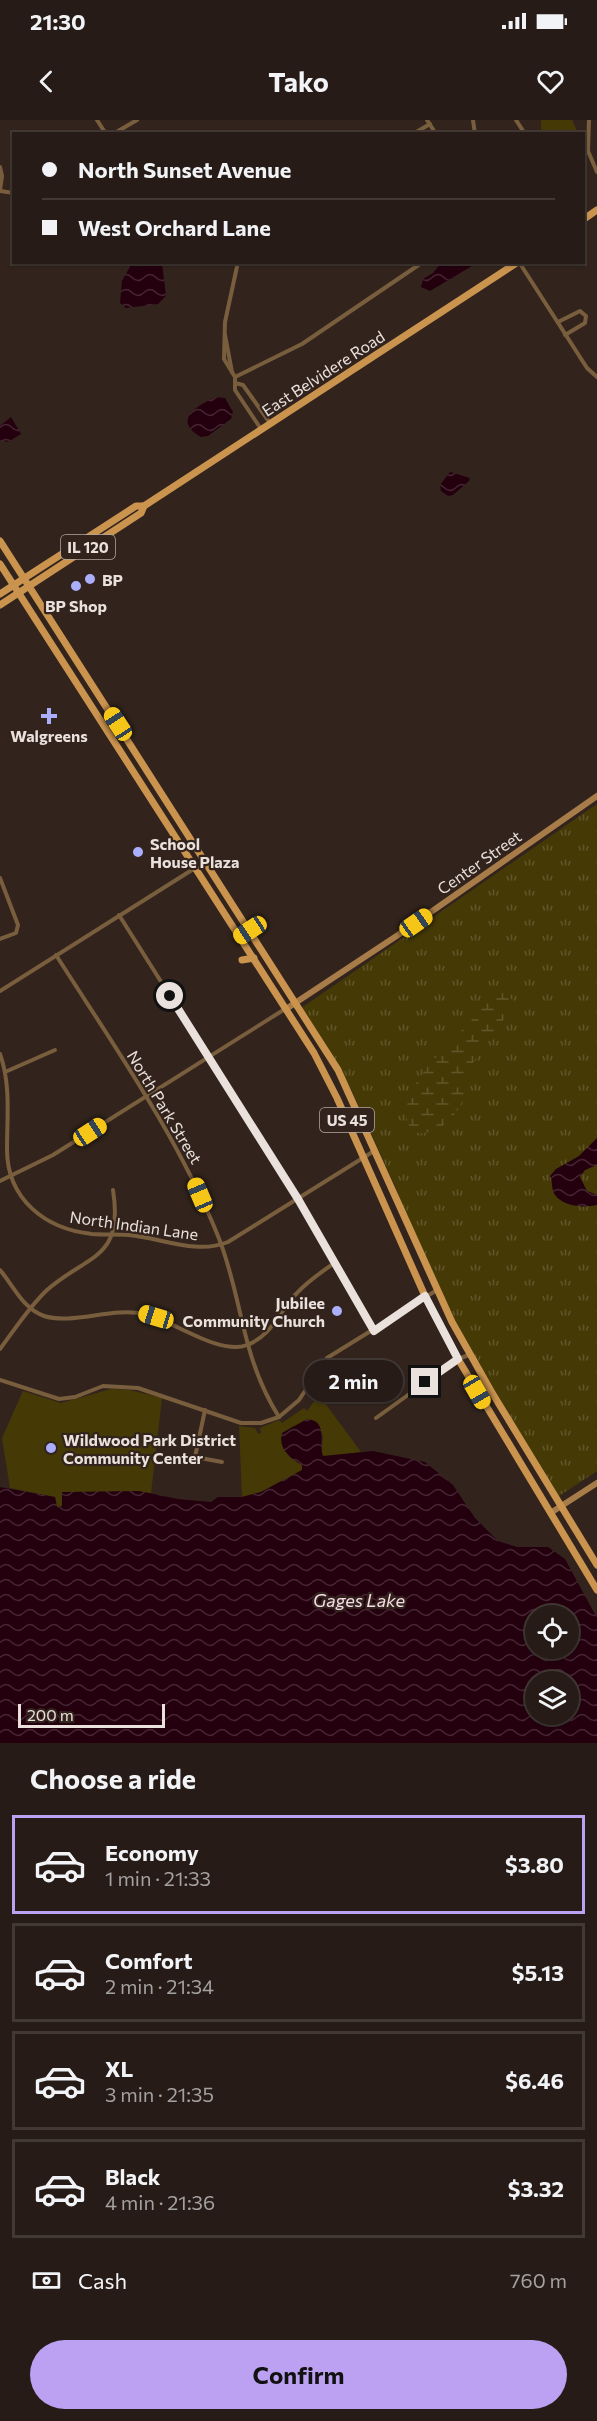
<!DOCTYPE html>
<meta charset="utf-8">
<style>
:root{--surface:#261b16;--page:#322823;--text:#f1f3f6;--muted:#a4a1a1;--line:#423935;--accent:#bca0f2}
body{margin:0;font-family:Commissioner,sans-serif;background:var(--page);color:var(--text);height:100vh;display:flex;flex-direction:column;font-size:22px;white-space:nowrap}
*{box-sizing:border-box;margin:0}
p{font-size:20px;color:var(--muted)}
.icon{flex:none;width:33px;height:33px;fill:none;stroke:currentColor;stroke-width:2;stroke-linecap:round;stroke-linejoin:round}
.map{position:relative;height:1623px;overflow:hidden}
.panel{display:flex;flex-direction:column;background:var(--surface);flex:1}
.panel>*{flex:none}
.guide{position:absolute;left:12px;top:12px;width:573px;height:132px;border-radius:0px;box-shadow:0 2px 4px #0004,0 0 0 2px var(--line);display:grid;align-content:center;height:132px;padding:0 30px;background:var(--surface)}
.buttons{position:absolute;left:525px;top:1485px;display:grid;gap:12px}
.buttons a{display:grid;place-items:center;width:54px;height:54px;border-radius:50%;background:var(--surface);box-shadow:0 2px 4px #0004,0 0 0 2px var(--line);font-size:30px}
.scale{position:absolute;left:18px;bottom:15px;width:147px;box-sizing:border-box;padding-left:6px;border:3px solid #eae0dc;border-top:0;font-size:16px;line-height:21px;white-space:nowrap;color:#eae0dc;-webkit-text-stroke:4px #32241d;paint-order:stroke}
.end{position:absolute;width:27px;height:27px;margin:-14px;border:8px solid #eae0dc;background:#111;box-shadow:0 0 0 3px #111}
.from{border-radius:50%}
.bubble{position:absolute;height:42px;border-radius:21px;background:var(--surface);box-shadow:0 2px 4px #0004,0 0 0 2px var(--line);font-size:20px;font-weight:700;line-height:42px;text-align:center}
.car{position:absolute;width:18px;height:36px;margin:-18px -9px;border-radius:8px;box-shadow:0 0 4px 2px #0007;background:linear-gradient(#f5c518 24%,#345 0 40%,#f5c518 0 76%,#345 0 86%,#f5c518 0)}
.guide b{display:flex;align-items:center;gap:21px;height:57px;font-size:22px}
.guide b+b{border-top:2px solid var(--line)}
.guide i{width:15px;height:15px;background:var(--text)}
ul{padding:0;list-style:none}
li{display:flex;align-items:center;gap:18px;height:99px;margin:0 12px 9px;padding:0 18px;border:3px solid var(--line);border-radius:0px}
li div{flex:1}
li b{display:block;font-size:22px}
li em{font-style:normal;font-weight:700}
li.on{border-color:var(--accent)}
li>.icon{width:54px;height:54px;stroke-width:1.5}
h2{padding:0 30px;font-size:27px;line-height:72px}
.pay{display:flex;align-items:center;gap:15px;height:66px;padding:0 30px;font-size:22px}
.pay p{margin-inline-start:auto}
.cta{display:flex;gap:12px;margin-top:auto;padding:12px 30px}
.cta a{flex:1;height:69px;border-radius:36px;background:var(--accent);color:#111;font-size:24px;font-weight:700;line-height:69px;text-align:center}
.status{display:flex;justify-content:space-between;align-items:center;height:42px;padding:0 30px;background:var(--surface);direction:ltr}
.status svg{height:16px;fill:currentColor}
header{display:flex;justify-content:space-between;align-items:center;height:78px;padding:0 30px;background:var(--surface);font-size:27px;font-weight:700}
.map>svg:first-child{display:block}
.grass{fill:url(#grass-tufts)}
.wetland{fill:url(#wetland-marsh)}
.park{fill:#453a06}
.water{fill:url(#water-waves);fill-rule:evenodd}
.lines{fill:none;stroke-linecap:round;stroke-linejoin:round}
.street{stroke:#795e3e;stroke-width:4}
.secondary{stroke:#a77c48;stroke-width:6}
.primary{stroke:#ca934e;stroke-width:7}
.route{stroke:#eae0dc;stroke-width:8}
.poi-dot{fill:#abaffb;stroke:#32241d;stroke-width:2}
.labels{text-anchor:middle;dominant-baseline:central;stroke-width:4.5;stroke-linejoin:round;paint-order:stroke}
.shield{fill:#32241d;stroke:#b3a8a3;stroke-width:1.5}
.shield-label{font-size:15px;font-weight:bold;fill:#eae0dc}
.street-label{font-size:16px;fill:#eae0dc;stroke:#32241d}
.poi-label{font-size:16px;font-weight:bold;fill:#eae0dc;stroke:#32241d;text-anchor:start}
.water-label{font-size:18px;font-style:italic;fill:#f6dbe4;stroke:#32241d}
</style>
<div class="status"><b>21:30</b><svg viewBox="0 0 49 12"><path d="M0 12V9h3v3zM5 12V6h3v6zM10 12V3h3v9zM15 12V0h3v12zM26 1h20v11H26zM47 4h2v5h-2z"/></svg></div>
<header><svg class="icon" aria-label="back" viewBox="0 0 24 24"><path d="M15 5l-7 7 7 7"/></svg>Tako<svg class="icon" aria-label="heart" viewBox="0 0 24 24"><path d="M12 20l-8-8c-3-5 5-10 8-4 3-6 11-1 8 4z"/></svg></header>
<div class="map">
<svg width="597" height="1623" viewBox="0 0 597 1623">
<defs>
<pattern id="grass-tufts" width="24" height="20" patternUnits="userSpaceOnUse" patternTransform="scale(1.5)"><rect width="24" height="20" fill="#453a06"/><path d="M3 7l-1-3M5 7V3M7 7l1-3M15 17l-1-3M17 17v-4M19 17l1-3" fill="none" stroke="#60562a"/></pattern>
<pattern id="wetland-marsh" width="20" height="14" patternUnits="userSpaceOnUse" patternTransform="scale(1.5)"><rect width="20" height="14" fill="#453a06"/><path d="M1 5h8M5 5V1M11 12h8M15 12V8" fill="none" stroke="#60562a"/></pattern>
<pattern id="water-waves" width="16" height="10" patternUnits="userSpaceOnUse" patternTransform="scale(1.5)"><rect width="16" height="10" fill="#24000f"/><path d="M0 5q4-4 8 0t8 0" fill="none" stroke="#442531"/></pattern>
</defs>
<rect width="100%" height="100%" fill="#32241d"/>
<polygon class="grass" points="597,684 597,1351 559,1376 467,1230 433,1163 395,1066 351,969 300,889"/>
<path class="wetland" d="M 503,869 L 514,882 C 502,906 484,924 470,948 C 464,959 466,972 461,984 C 453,1001 433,1018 413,1012 C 387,979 444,929 464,908 C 478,894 487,881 503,869 Z"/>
<g class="park">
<polygon points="541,0 572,0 578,13 541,13"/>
<polygon points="111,1269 130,1270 162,1278 151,1373 62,1372 62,1387 57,1387 55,1377 10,1368 2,1318 23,1271 61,1283"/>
<polygon points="319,1275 361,1332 325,1337 321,1333 323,1317 319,1305 293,1306 284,1312 289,1334 302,1345 302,1350 261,1372 242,1377 239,1306 255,1308 258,1314 261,1313 260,1308 279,1300 282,1303 304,1288 307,1291"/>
</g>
<g class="water">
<polygon points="132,143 162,143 166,176 158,184 126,188 120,183 122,161"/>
<polygon points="441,143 441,142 477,143 430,171 421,167 423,159 433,153"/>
<path d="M 216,277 L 225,278 L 233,292 L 231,299 L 208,316 L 201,317 C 171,300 198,285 216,277 Z"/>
<polygon points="11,297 21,314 8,322 0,320 0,306"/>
<polygon points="450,352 470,358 469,361 453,375 448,376 441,371 440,365"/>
<path d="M 597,1018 L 597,1045 L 585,1050 L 580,1057 L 587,1071 L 597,1075 L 597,1085 C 584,1088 564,1087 555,1075 C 551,1069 553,1062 550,1056 L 556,1049 L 579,1036 Z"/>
<path d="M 307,1299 C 329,1301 318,1323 323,1336 L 373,1331 L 425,1342 L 453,1365 L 475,1398 L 498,1421 L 517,1427 L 548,1427 L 565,1439 L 597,1498 L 597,1623 L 0,1623 L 0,1367 L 55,1377 L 57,1387 L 62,1386 L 62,1372 L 139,1371 L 178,1379 L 211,1382 L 218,1377 L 242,1377 L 261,1372 L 302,1350 L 302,1345 C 289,1338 278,1328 282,1313 ZM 536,1496 L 568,1496 L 568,1528 L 536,1528 ZM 536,1562 L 568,1562 L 568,1594 L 536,1594 Z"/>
</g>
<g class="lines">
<g class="street">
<polyline points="97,0 106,14"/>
<polyline points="427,0 436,14"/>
<polyline points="473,0 475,14"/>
<polyline points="516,0 525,14"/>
<polyline points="589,0 588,31 597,52"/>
<polyline points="113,14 137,0"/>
<polyline points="413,14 430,4"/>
<polyline points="0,47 2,56 0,70"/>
<polyline points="0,71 14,73"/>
<polyline points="238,142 225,202 224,239 235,257 235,270 261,309"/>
<polyline points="519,142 587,248 597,257"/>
<polyline points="558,202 580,191 586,196 585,203 565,215"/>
<polyline points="225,215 232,252"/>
<polyline points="235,257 302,224 423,142"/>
<polyline points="235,263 243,265 270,303"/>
<polyline points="0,758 18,805 16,813 0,819"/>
<polyline points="119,795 298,1079 373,1211"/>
<path d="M 56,835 C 114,926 177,1015 218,1116 C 243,1178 240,1235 279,1297"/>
<polyline points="0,871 195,748"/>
<path d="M 0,934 C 11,965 7,997 7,1029 C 7,1079 45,1109 92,1114 C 105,1115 117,1114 129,1115 C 162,1118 196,1135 228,1122 L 374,1031"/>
<polyline points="5,952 55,930"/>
<polyline points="0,1061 53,1035 285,889"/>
<path d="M 0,1150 C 13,1165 23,1189 44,1196 C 73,1205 112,1187 144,1194 C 173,1200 219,1236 247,1225 C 272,1216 280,1190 297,1173 C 308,1161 320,1153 333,1144"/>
<path d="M 0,1229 C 15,1209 29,1187 47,1170 C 88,1134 124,1140 113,1070"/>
<polyline points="0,1260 59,1279 75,1277 103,1266 138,1268 241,1303 261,1303 279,1297 299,1280 327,1238 437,1170"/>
<polyline points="376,1298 458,1239 469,1235"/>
<polyline points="195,1337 222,1342"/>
<polyline points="169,1343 181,1343 195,1337 205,1290"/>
</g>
<g class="secondary">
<polyline points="286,889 398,815 597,676"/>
<polyline points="552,1392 597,1363"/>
</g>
<g class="primary">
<polyline points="584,99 597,90"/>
<polyline points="0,421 338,950 452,1202 491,1271 597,1445"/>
<polyline points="0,444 314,933 337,978 425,1176 458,1239 597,1470"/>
<polyline points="0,474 136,386 144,386 518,142"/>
<polyline points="0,485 141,393 144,386"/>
<polyline points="242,840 254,838"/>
</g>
</g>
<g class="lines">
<polyline class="route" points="170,876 298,1079 374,1211 425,1176 458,1239 425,1262"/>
</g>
<g class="poi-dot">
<circle cx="90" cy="459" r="6"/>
<circle cx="76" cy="466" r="6"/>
<path d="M46 587h6v6h6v6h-6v6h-6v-6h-6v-6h6z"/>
<circle cx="138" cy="732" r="6"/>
<circle cx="337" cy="1191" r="6"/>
<circle cx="51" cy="1328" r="6"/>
</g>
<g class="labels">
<g class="shield">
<rect x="61" y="415" width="54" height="24" rx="4.5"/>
<rect x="320" y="988" width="54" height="24" rx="4.5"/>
</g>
<g class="shield-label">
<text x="88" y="427">IL 120</text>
<text x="347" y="1000">US 45</text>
</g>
<g class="street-label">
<text transform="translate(323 253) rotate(-33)">East Belvidere Road</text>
<text transform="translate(479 742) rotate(-35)">Center Street</text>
<text transform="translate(165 987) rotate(59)">North Park Street</text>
<text transform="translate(134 1105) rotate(8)">North Indian Lane</text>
</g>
<g class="poi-label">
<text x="102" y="459">BP</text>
<text x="76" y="485" text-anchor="middle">BP Shop</text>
<text x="49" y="615" text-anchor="middle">Walgreens</text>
<text x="150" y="723">School<tspan x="150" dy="18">House Plaza</tspan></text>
<text x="325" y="1182" text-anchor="end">Jubilee<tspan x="325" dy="18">Community Church</tspan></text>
<text x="63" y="1319">Wildwood Park District<tspan x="63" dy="18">Community Center</tspan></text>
</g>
<g class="water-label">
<text x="359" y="1480">Gages Lake</text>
</g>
</g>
</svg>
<div class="buttons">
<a><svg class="icon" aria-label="locate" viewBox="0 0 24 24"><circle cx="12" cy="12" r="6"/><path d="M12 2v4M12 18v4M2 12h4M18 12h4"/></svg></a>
<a><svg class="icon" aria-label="layers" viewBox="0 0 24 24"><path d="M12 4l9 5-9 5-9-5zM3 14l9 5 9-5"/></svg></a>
</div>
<div class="scale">200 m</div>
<i class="end from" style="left:170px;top:876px"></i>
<i class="end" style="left:425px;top:1262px"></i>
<div class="bubble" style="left:304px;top:1240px;width:99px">2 min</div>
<i class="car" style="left:118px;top:604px;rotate:327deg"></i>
<i class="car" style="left:416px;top:803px;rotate:55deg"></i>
<i class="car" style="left:250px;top:810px;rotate:237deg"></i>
<i class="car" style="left:90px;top:1012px;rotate:57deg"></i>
<i class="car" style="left:200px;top:1075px;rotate:337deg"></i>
<i class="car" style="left:156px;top:1197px;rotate:287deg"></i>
<i class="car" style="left:477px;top:1272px;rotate:150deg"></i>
<div class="guide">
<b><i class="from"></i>North Sunset Avenue</b>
<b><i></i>West Orchard Lane</b>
</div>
</div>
<section class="panel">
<h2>Choose a ride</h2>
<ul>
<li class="on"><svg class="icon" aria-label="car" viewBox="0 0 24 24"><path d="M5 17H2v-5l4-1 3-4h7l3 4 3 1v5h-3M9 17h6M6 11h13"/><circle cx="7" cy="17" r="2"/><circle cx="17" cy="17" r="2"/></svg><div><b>Economy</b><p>1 min · 21:33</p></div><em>$3.80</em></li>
<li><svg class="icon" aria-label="car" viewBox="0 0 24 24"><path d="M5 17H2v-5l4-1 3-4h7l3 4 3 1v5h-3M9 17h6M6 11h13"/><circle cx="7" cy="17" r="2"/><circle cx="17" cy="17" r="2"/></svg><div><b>Comfort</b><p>2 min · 21:34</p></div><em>$5.13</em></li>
<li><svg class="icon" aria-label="car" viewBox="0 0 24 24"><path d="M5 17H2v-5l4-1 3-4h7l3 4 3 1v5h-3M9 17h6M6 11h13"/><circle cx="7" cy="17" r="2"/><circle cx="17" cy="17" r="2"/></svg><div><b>XL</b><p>3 min · 21:35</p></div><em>$6.46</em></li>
<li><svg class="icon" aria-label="car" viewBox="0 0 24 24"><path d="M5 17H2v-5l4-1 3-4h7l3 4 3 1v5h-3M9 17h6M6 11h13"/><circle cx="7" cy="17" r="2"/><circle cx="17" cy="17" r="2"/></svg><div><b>Black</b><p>4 min · 21:36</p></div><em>$3.32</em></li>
</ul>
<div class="pay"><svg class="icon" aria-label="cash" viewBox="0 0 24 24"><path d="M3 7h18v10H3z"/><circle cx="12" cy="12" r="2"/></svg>Cash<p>760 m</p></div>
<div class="cta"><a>Confirm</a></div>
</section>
